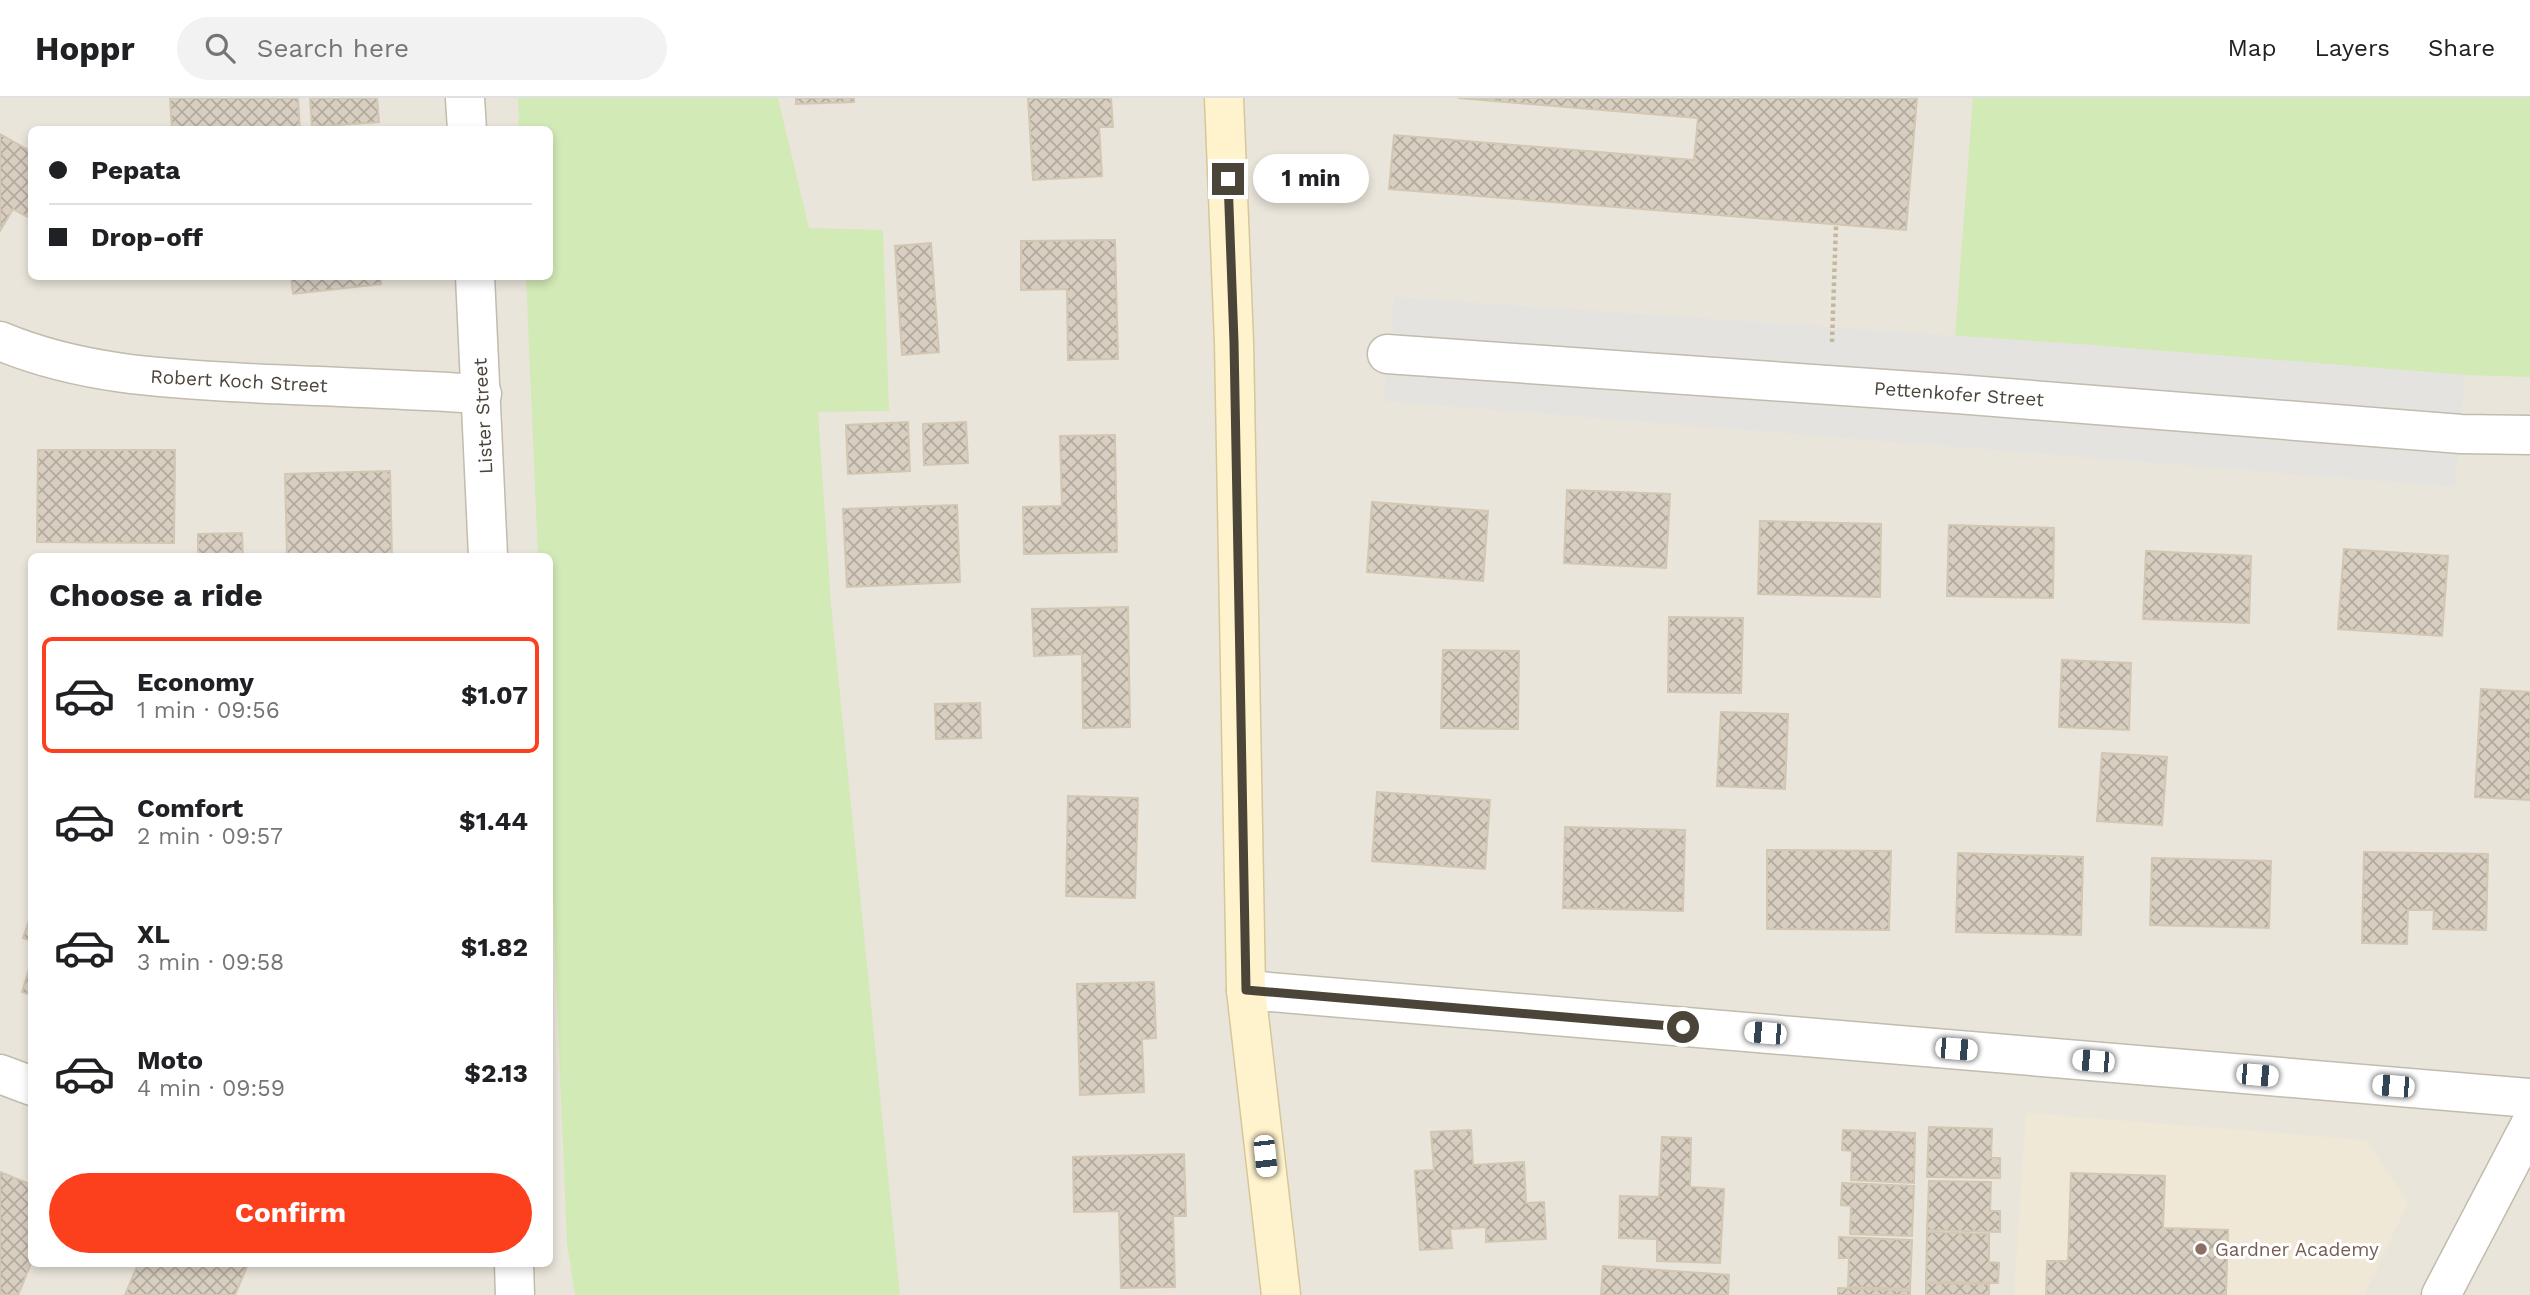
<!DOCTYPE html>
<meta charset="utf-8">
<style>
:root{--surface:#fff;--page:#f2f2f2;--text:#202124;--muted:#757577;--line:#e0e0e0;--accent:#fc3f1d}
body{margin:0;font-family:"Work Sans",sans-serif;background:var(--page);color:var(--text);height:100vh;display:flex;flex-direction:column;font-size:26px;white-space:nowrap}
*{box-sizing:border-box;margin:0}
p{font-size:23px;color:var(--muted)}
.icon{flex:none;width:38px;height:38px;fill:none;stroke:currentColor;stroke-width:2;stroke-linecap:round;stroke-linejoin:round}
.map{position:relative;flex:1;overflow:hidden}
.sheet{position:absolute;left:28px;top:455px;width:525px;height:714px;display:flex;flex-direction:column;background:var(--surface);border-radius:10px;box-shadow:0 4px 10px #0003}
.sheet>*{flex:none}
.hud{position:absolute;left:28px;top:28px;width:525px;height:154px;border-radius:10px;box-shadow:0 4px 10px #0003;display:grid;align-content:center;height:154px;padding:0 21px;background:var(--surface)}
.end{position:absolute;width:32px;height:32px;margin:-16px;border:9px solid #4b4439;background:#fff;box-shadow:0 0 0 4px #fff}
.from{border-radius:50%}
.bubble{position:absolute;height:49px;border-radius:24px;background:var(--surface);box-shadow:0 4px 10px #0003;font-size:23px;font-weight:700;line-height:49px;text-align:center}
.car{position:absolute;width:21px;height:42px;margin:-21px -10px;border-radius:9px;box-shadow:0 0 5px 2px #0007;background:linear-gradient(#fff 24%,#345 0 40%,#fff 0 76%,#345 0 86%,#fff 0)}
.hud b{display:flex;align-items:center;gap:24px;height:66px;font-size:26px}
.hud b+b{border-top:2px solid var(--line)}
.hud i{width:18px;height:18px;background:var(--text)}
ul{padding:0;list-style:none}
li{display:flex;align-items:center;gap:21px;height:116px;margin:0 14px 10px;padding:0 7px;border:4px solid transparent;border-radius:10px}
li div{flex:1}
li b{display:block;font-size:26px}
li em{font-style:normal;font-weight:700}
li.selected{border-color:var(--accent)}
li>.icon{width:63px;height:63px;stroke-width:1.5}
h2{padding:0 21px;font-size:32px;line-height:84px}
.button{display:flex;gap:14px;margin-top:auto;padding:14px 21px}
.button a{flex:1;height:80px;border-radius:42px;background:var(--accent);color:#fff;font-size:28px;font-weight:700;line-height:80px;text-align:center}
header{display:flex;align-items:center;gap:42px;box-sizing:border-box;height:98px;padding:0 35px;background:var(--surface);border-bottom:2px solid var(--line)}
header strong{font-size:33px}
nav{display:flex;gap:38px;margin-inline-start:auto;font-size:24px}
.search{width:490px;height:63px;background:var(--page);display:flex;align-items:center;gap:18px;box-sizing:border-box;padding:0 24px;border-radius:38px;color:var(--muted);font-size:26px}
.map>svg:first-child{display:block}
.residential{fill:#eae5da;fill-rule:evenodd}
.education{fill:#efe8d6}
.green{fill:#d2eab5}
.parking{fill:#e5e3e0}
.building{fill:url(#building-cross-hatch);stroke:#d3c7b4;stroke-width:2}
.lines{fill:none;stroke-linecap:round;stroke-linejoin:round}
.street-casing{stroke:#c2bbae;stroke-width:41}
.secondary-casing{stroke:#d6c79b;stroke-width:41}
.path{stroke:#c4b79f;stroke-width:4.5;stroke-dasharray:3.5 3.5;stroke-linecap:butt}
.street{stroke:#fff;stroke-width:38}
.secondary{stroke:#fff3cd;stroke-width:38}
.route{stroke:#4b4439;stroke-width:9}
.education-dot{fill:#8d6e63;stroke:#fff;stroke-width:2.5}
.labels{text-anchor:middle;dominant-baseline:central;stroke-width:6;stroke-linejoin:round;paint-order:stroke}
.street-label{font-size:19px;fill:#4b4439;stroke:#fff}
.education-label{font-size:19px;fill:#785e54;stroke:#fff;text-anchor:start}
</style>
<header>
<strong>Hoppr</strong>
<div class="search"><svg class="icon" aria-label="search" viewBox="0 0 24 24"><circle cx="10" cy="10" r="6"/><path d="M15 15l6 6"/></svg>Search here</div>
<nav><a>Map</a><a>Layers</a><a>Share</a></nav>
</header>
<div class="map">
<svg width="2530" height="1197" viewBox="0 0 2530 1197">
<defs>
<pattern id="building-cross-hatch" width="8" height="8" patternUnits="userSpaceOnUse" patternTransform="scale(1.75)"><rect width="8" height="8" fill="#d8cfc1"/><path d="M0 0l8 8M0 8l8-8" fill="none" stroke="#b1aa9e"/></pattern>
</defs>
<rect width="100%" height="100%" fill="#f6f3ec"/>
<path class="residential" d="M 0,0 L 2530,0 L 2530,1197 L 0,1197 ZM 32,32 L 550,32 L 550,178 L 32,178 ZM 32,458 L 550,458 L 550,1166 L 32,1166 Z"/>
<polygon class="education" points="2026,1015 2366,1042 2408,1105 2364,1197 2014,1197"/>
<g class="green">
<polygon points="518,0 778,0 809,130 883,132 889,313 818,314 831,506 900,1197 575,1197 567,1145 550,731 550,458 538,458 526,179 550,178 550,32 519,31"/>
<polygon points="1973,0 2530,0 2530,279 2465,277 1955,238"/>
</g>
<polygon class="parking" points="1394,199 2092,247 2465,277 2455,389 1383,303"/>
<g class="building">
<polygon points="170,0 298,0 300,32 172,32"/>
<polygon points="310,0 377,0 379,24 312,29"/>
<polygon points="796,0 854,0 854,4 796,6"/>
<polygon points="1028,0 1111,0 1113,29 1099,29 1102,78 1033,82"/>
<polygon points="1458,0 1917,0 1906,132 1389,91 1394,37 1694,62 1698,20"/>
<polygon points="0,36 32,54 32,121 13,111 0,133"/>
<polygon points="1115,142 1118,261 1068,262 1067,191 1021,192 1021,143"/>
<polygon points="931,145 939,254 902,257 895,148"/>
<polygon points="291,178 380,178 381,186 293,196"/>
<polygon points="908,324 910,373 848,376 846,327"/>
<polygon points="966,324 968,365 924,367 923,326"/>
<polygon points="1115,337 1117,454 1024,456 1023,409 1062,408 1060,338"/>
<polygon points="38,352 175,352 174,445 37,444"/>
<polygon points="390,373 392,458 287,458 285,376"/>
<polygon points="1567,392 1670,396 1666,470 1564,465"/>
<polygon points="1372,404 1488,413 1483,483 1367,474"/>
<polygon points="957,407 960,484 847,489 843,411"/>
<polygon points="1760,423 1881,426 1880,499 1758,496"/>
<polygon points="1949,427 2054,430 2053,500 1947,498"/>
<polygon points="242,435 243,458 198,458 198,436"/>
<polygon points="2344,451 2448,458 2442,538 2338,531"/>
<polygon points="2146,453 2251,458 2249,525 2143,521"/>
<polygon points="1128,509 1130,629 1083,630 1082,556 1034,558 1032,511"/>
<polygon points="1669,519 1743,520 1741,595 1668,594"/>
<polygon points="1443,552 1519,553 1518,631 1441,630"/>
<polygon points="2062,562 2131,565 2129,632 2059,629"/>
<polygon points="2481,591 2530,594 2530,702 2475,699"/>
<polygon points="980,605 981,640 936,641 935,606"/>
<polygon points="1721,614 1788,616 1785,691 1717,688"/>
<polygon points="2102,655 2167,659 2162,727 2097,723"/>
<polygon points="1377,694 1490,702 1485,771 1372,763"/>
<polygon points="1068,698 1138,700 1135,800 1066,798"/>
<polygon points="1565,729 1685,732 1683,813 1563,810"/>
<polygon points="1767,752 1891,753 1889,832 1767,831"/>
<polygon points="2364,754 2488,756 2486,832 2433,831 2434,812 2408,812 2407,846 2362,845"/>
<polygon points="1958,755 2083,759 2081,837 1956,834"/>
<polygon points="2152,760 2271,763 2269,830 2150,827"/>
<polygon points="32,814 32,843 23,840"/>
<polygon points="32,861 32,897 22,894"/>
<polygon points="1154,884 1156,940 1142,941 1144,994 1080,997 1077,886"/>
<polygon points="1929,1029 1992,1031 1991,1060 2000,1060 2000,1080 1927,1079"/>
<polygon points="1471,1032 1473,1067 1524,1064 1526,1105 1544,1104 1546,1141 1486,1144 1486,1129 1450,1131 1452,1150 1420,1152 1415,1073 1434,1072 1431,1034"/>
<polygon points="1843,1032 1915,1035 1914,1085 1851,1082 1852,1053 1842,1052"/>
<polygon points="1662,1039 1691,1040 1690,1089 1724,1091 1720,1165 1657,1163 1657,1141 1619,1140 1620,1098 1659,1099"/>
<polygon points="1184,1056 1186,1118 1173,1118 1175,1189 1121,1190 1119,1113 1074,1114 1073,1059"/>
<polygon points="0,1074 32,1087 32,1163 18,1197 0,1197"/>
<polygon points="2071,1075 2165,1078 2163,1130 2228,1132 2226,1197 2046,1197 2047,1163 2068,1163"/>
<polygon points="1929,1083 1991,1084 1990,1113 2000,1113 2000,1134 1927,1132"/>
<polygon points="1842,1085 1914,1088 1912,1138 1850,1136 1851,1108 1841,1107"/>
<polygon points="1927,1134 1989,1136 1989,1164 1999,1165 1998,1185 1926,1184"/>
<polygon points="1839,1139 1912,1142 1910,1191 1848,1189 1849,1160 1839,1160"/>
<polygon points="138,1166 248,1166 235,1197 125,1197"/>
<polygon points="1603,1168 1729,1177 1728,1197 1601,1197"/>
<polygon points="1926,1185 1989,1186 1989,1197 1926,1197"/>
<polygon points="1838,1190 1910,1193 1910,1197 1838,1197"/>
</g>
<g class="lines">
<defs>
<g id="street">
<polyline points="465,0 467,32"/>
<polyline points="475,178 488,458"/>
<path d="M 0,243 C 86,279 176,281 268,286 C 339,289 411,292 482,296"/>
<polyline points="1387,256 1957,296 2461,336 2530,337"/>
<polyline points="1246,892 2530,1000"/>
<polyline points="0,976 32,988"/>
<polyline points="514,1166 515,1197"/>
<polyline points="2441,1197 2530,1027"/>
</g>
<polyline id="secondary" points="1224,0 1234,244 1246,892 1281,1197"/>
</defs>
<use href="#street" class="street-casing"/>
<use href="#secondary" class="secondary-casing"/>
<polyline class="path" points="1832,244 1836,126"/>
<use href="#street" class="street"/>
<use href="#secondary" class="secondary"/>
</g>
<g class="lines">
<polyline class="route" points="1228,81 1234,244 1246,892 1683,929"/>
</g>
<circle class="education-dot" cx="2201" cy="1151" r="7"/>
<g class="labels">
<g class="street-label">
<text transform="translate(239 283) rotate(3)">Robert Koch Street</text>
<text transform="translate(1959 296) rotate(4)">Pettenkofer Street</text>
<text transform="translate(483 318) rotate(-93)">Lister Street</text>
</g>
<g class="education-label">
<text x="2215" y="1151">Gardner Academy</text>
</g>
</g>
</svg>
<i class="end from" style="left:1683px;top:929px"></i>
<i class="end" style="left:1228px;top:81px"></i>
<div class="bubble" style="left:1253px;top:56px;width:116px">1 min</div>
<i class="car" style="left:1765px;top:935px;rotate:275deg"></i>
<i class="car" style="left:1956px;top:951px;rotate:95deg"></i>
<i class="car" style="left:2093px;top:963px;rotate:275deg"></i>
<i class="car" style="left:2257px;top:977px;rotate:95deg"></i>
<i class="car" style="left:2393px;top:988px;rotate:275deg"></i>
<i class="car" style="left:1265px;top:1058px;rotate:174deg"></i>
<div class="hud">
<b><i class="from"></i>Pepata</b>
<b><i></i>Drop-off</b>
</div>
<section class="sheet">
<h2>Choose a ride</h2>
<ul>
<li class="selected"><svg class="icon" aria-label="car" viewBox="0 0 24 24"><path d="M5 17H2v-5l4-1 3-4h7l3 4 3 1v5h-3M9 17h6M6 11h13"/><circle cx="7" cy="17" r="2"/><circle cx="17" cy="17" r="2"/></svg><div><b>Economy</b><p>1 min · 09:56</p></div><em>$1.07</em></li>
<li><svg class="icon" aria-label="car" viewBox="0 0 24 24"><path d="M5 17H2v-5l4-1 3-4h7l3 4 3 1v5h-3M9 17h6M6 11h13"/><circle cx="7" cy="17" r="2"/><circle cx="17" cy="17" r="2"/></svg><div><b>Comfort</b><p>2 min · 09:57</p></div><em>$1.44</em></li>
<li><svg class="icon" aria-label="car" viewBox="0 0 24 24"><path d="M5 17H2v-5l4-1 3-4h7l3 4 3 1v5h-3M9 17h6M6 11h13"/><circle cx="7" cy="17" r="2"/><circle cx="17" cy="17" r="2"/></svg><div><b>XL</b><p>3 min · 09:58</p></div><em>$1.82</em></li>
<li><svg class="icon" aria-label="car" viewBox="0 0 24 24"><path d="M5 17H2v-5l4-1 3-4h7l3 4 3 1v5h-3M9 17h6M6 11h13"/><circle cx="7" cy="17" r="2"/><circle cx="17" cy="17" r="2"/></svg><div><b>Moto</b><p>4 min · 09:59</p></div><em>$2.13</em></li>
</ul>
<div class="button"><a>Confirm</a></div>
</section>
</div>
